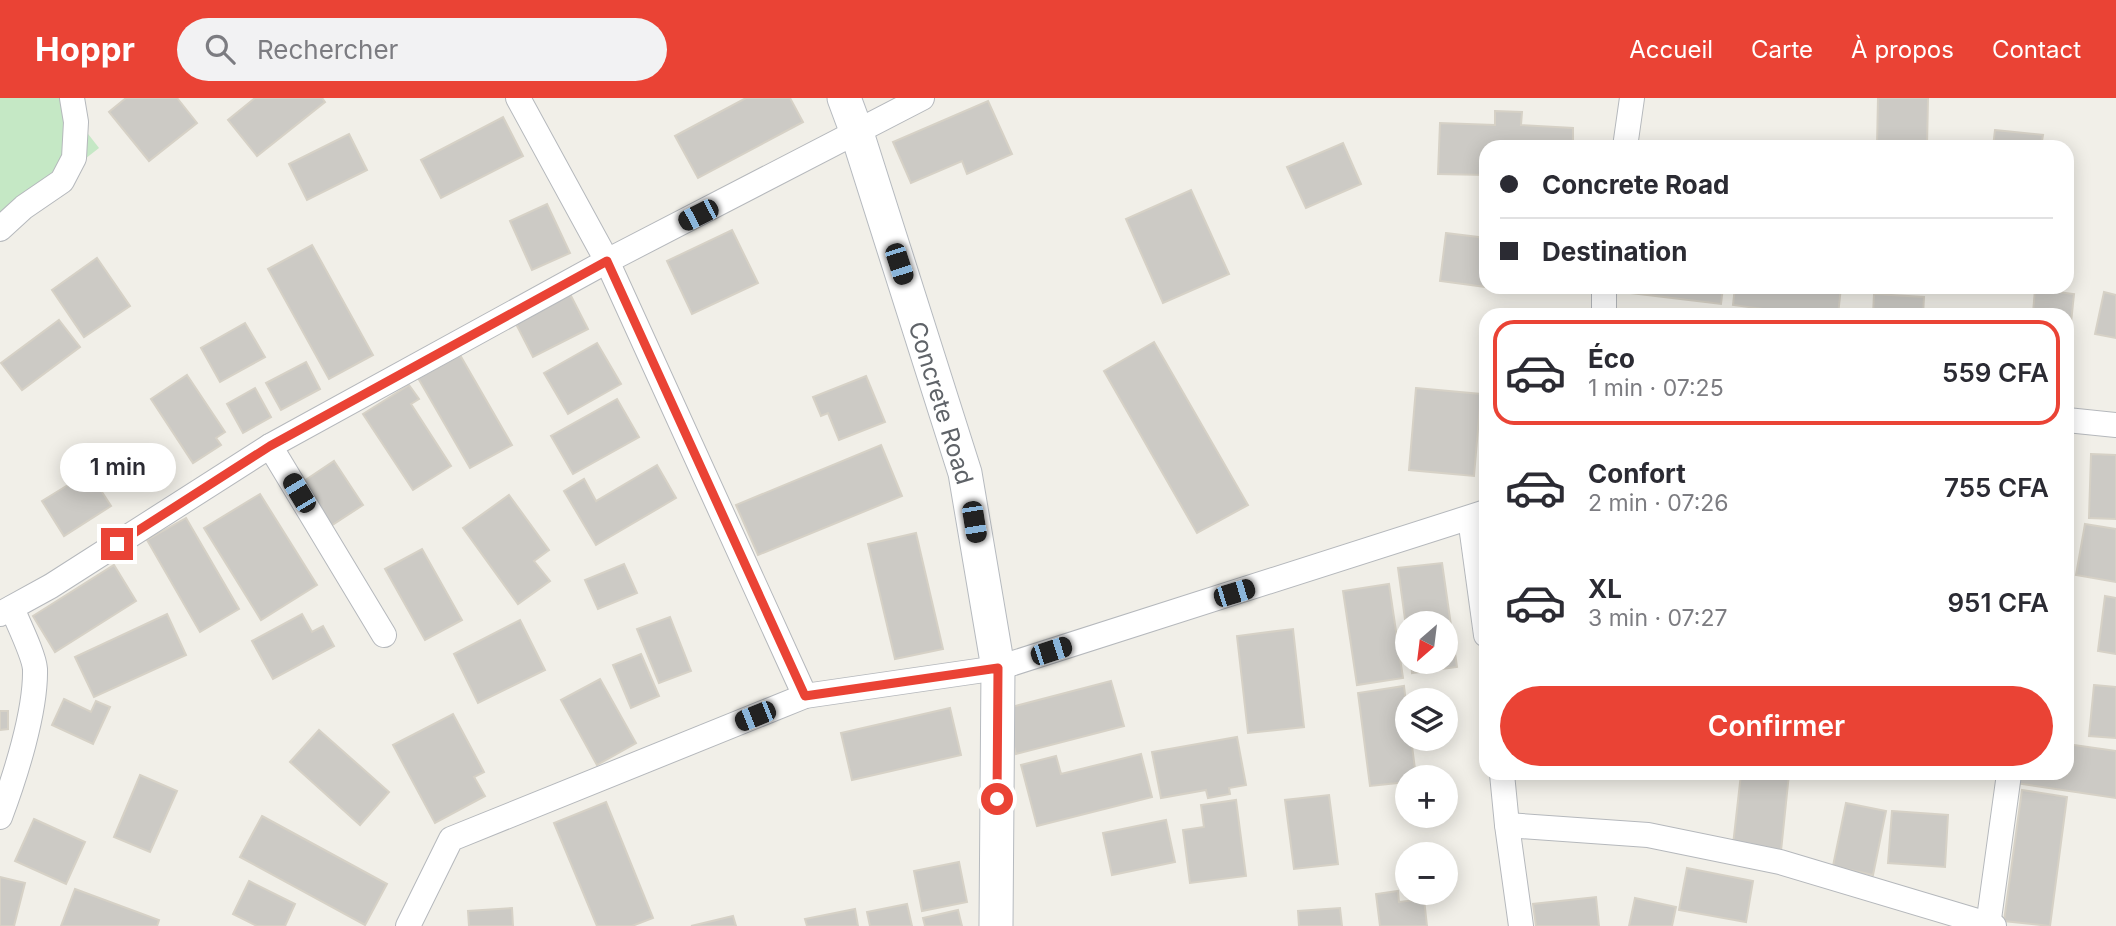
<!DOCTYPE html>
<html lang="fr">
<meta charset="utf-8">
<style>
:root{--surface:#fff;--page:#f2f2f3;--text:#2b2b33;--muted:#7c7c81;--line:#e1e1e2;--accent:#ea4335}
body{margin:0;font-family:Inter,sans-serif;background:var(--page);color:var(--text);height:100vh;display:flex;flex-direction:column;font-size:26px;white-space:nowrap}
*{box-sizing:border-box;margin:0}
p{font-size:23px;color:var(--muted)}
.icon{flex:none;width:38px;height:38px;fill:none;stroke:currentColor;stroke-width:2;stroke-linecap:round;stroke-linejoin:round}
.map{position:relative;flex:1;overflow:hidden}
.details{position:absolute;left:1479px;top:210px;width:595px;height:472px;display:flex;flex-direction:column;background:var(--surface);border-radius:21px;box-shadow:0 4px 18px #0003}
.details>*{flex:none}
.guide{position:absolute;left:1479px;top:42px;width:595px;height:154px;border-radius:21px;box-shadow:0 4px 18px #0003;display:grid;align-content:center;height:154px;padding:0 21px;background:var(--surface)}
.needle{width:46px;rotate:208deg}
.fabs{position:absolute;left:1395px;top:513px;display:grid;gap:14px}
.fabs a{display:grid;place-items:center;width:63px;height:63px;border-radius:50%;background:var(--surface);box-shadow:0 4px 18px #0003;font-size:35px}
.end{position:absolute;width:32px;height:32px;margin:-16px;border:9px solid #ea4335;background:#fff;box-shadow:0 0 0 4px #fff}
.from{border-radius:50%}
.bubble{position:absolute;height:49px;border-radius:24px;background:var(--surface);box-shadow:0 4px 18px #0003;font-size:23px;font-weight:600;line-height:49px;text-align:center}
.car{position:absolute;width:21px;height:42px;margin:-21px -10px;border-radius:9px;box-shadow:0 0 5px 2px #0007;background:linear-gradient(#222 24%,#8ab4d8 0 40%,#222 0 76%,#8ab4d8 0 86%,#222 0)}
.guide b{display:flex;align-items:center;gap:24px;height:66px;font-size:26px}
.guide b+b{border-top:2px solid var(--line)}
.guide i{width:18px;height:18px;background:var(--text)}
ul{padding:12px 0 0;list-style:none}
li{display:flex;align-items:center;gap:21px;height:105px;margin:0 14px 10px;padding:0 7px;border:4px solid transparent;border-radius:21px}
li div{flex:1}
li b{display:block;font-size:26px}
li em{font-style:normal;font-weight:600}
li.active{border-color:var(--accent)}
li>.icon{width:63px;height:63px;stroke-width:1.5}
.action{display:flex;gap:14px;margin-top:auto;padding:14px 21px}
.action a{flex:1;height:80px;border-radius:42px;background:var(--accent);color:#fff;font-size:28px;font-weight:600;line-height:80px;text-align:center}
header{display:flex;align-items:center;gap:42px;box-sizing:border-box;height:98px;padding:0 35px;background:var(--accent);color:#fff}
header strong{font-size:33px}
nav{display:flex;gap:38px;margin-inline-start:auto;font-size:24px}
.search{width:490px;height:63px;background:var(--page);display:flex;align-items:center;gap:18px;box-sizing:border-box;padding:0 24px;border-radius:38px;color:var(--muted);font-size:26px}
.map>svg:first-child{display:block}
.green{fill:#c5e8c5}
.building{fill:#cccac5;stroke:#d6d1c6;stroke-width:2}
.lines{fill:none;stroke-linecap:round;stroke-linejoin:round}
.street-casing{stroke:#b5b8bc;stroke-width:26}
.secondary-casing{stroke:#b6babf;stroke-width:35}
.street{stroke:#fff;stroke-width:24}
.secondary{stroke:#fff;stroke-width:33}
.route{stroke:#ea4335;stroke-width:9}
.labels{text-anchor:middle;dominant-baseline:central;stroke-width:5;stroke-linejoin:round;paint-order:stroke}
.street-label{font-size:24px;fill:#5f6368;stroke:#fff}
</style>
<header>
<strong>Hoppr</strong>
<div class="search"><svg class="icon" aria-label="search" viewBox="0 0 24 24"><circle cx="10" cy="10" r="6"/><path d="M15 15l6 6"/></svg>Rechercher</div>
<nav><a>Accueil</a><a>Carte</a><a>À propos</a><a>Contact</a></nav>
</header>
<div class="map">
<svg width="2116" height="828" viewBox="0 0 2116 828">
<rect width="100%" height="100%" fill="#f1efe8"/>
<polygon class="green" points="0,0 60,0 99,50 0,127"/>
<g class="building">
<polygon points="126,0 177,0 197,25 149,63 109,14"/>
<polygon points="255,0 322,0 325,4 257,58 228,22"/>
<polygon points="746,0 790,0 803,24 698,80 675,38"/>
<polygon points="1878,0 1928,0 1927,49 1877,49"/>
<polygon points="988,3 1012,56 967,76 962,63 911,85 893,44"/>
<polygon points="1495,13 1522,14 1521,27 1573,30 1573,49 1486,49 1486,77 1438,76 1440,25 1495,27"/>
<polygon points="503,19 523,58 441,100 421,62"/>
<polygon points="1995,32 2043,37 2041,49 1993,49"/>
<polygon points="349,36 367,72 307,102 289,66"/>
<polygon points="1343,45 1361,86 1306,110 1287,69"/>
<polygon points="1191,92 1229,176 1163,205 1126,121"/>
<polygon points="547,106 570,155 532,172 510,123"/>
<polygon points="732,132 758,185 692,216 667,163"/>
<polygon points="1446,135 1486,140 1486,189 1440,183"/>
<polygon points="312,147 373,257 329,281 268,171"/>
<polygon points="97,160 130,208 84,239 52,192"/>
<polygon points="1623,189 1723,189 1721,206 1623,194"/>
<polygon points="1735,189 1841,189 1838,217 1809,217 1733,207"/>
<polygon points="2035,191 2074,196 2067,263 2067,217 2026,217 2026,213 2033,215"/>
<polygon points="2104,194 2116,197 2116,240 2095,236"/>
<polygon points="570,196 588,231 533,259 515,224"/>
<polygon points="1874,196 1924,199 1923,217 1873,217"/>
<polygon points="59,222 80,249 22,292 1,265"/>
<polygon points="245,225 265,259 220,284 201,250"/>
<polygon points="1154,244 1248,407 1197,435 1104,273"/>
<polygon points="597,245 621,286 568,316 544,275"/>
<polygon points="460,257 512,347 470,370 418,280"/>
<polygon points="306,264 320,291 281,312 266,285"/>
<polygon points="187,277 225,334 216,340 221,347 193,365 151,301"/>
<polygon points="866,278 885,324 839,342 828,315 821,318 813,299"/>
<polygon points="409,287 419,301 411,306 451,368 413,392 363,316"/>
<polygon points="255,290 271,319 243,335 227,306"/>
<polygon points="1416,290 1481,296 1474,378 1409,372"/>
<polygon points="617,301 639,339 573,376 551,338"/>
<polygon points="881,347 902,398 758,457 736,407"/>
<polygon points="2091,356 2116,357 2116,421 2089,420"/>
<polygon points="334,363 363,407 326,431 298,387"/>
<polygon points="657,367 676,400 596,447 564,393 584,381 596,403"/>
<polygon points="89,374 111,408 64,438 42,403"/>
<polygon points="260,396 317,487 261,522 204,430"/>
<polygon points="509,397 549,452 534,463 550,483 518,506 463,430"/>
<polygon points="186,420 239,511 200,534 147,442"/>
<polygon points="2085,426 2116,431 2116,484 2076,477"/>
<polygon points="916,435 943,551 895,561 868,446"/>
<polygon points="422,451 462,522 425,542 385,471"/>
<polygon points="1442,465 1457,569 1412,575 1411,564 1446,564 1446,525 1407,525 1407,536 1398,470"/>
<polygon points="624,466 637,495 598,511 585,482"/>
<polygon points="114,467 136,503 55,554 33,518"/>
<polygon points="1389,486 1403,580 1357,587 1343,493"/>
<polygon points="2105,498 2116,500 2116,556 2098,553"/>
<polygon points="167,516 186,557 94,599 75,559"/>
<polygon points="302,516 312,534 323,528 334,548 273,581 252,543"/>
<polygon points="670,519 691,573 659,585 637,531"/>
<polygon points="520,522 545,572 478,605 454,556"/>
<polygon points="1293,531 1304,629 1248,635 1237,538"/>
<polygon points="641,556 659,598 631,610 613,567"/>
<polygon points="600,581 636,645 597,667 561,602"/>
<polygon points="1111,583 1124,628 1016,656 1004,611"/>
<polygon points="2094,587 2116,589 2116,640 2089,638"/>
<polygon points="1404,588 1407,613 1407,640 1411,640 1416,679 1407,679 1407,684 1370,688 1358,595"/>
<polygon points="64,601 91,614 96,603 110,609 93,646 52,627"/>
<polygon points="950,610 961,657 852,682 841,635"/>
<polygon points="0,613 8,613 8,631 0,632"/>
<polygon points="453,616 484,674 474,679 485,698 435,725 393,647"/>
<polygon points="319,632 389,694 360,727 290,664"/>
<polygon points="1237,639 1246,687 1229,690 1230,696 1208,700 1206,692 1161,700 1152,654"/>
<polygon points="2067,646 2116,653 2116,700 2015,685 2017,676 2067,676"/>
<polygon points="1141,656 1152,699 1037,728 1021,667 1056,658 1061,676"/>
<polygon points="1741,676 1789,676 1781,753 1733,747"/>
<polygon points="140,677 177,693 150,754 114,739"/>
<polygon points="2022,692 2067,699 2050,828 2004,823"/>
<polygon points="1329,697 1338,766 1294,771 1285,702"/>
<polygon points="1236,702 1246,778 1190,785 1183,732 1204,729 1201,707"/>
<polygon points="606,704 653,820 632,828 597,828 554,725"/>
<polygon points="1846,705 1886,713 1873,777 1833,768"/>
<polygon points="1892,713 1948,717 1945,769 1888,765"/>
<polygon points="262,718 387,786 365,827 240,759"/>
<polygon points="34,721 85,744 66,786 15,763"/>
<polygon points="1166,722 1175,764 1112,777 1103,735"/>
<polygon points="959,764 967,804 922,813 914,773"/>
<polygon points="1687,770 1753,783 1746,824 1679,812"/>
<polygon points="0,779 25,785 14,828 0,828"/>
<polygon points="249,783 295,806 285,828 257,828 233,816"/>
<polygon points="75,791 159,822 157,828 61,828"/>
<polygon points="1398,793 1399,804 1424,801 1427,828 1380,828 1376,796"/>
<polygon points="1596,799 1599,828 1536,828 1533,806"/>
<polygon points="1635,800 1676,809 1672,828 1629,828"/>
<polygon points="907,806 912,828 870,828 867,814"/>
<polygon points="512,810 513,828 469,828 468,813"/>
<polygon points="1340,810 1342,828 1299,828 1298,813"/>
<polygon points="855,811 858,828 807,828 805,821"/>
<polygon points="958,812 962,828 925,828 923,820"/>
<polygon points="733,818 736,828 691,828"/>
</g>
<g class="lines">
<defs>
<g id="street">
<polyline points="518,0 607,163 805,598"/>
<polyline points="1625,49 1632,0"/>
<polyline points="0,131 24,109 62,83 74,60 76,24 72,0"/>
<polyline points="1604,217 1604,189"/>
<polyline points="2067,322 2116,327"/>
<polyline points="270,348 384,537"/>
<polyline points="1470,420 1486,537"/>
<polyline points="0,516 51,488 270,348 607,163 922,0"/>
<polyline points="1502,676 1507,727 1521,828"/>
<path d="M 0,719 C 15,679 36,614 35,571 C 34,557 18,525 12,510"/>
<polyline points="1507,727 1648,737 1780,764 1994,828"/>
<polyline points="408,828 451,741 805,598 998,570 1486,414"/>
<polyline points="1988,828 2009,676"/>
</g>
<polyline id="secondary" points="844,0 857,35 965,375 998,570 996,828"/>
</defs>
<use href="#street" class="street-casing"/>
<use href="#secondary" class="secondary-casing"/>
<use href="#street" class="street"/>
<use href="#secondary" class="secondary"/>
</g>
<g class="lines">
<polyline class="route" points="117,446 270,348 607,163 805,598 998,570 997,701"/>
</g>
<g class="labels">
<g class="street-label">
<text transform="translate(941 305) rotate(73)">Concrete Road</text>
</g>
</g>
</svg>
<div class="fabs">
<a><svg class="needle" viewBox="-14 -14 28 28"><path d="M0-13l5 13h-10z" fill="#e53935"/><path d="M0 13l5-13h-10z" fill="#7c7c81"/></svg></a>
<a><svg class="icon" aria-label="layers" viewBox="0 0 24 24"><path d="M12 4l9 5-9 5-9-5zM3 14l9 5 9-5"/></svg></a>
<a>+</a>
<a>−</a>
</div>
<i class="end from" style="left:997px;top:701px"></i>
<i class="end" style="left:117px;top:446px"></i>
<div class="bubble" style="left:60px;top:345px;width:116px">1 min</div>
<i class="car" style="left:698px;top:117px;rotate:243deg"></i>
<i class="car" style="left:899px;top:166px;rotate:162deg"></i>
<i class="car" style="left:299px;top:395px;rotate:329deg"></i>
<i class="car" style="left:974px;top:424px;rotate:171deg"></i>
<i class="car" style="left:1234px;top:495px;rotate:73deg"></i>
<i class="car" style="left:1051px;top:553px;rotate:72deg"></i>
<i class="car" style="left:755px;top:618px;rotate:248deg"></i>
<div class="guide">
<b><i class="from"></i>Concrete Road</b>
<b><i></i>Destination</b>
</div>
<section class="details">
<ul>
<li class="active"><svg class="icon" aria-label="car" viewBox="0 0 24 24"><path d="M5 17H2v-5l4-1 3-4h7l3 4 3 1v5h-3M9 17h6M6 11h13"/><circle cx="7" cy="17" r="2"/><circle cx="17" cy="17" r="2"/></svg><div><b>Éco</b><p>1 min · 07:25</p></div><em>559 CFA</em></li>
<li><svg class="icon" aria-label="car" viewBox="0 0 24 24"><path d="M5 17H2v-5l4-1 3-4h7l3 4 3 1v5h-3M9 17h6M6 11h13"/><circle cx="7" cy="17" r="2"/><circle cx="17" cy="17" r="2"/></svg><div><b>Confort</b><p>2 min · 07:26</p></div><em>755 CFA</em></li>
<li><svg class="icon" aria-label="car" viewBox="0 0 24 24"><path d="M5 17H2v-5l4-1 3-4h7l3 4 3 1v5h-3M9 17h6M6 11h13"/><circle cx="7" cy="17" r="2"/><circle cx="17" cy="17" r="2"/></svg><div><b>XL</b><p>3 min · 07:27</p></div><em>951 CFA</em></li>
</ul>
<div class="action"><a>Confirmer</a></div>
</section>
</div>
